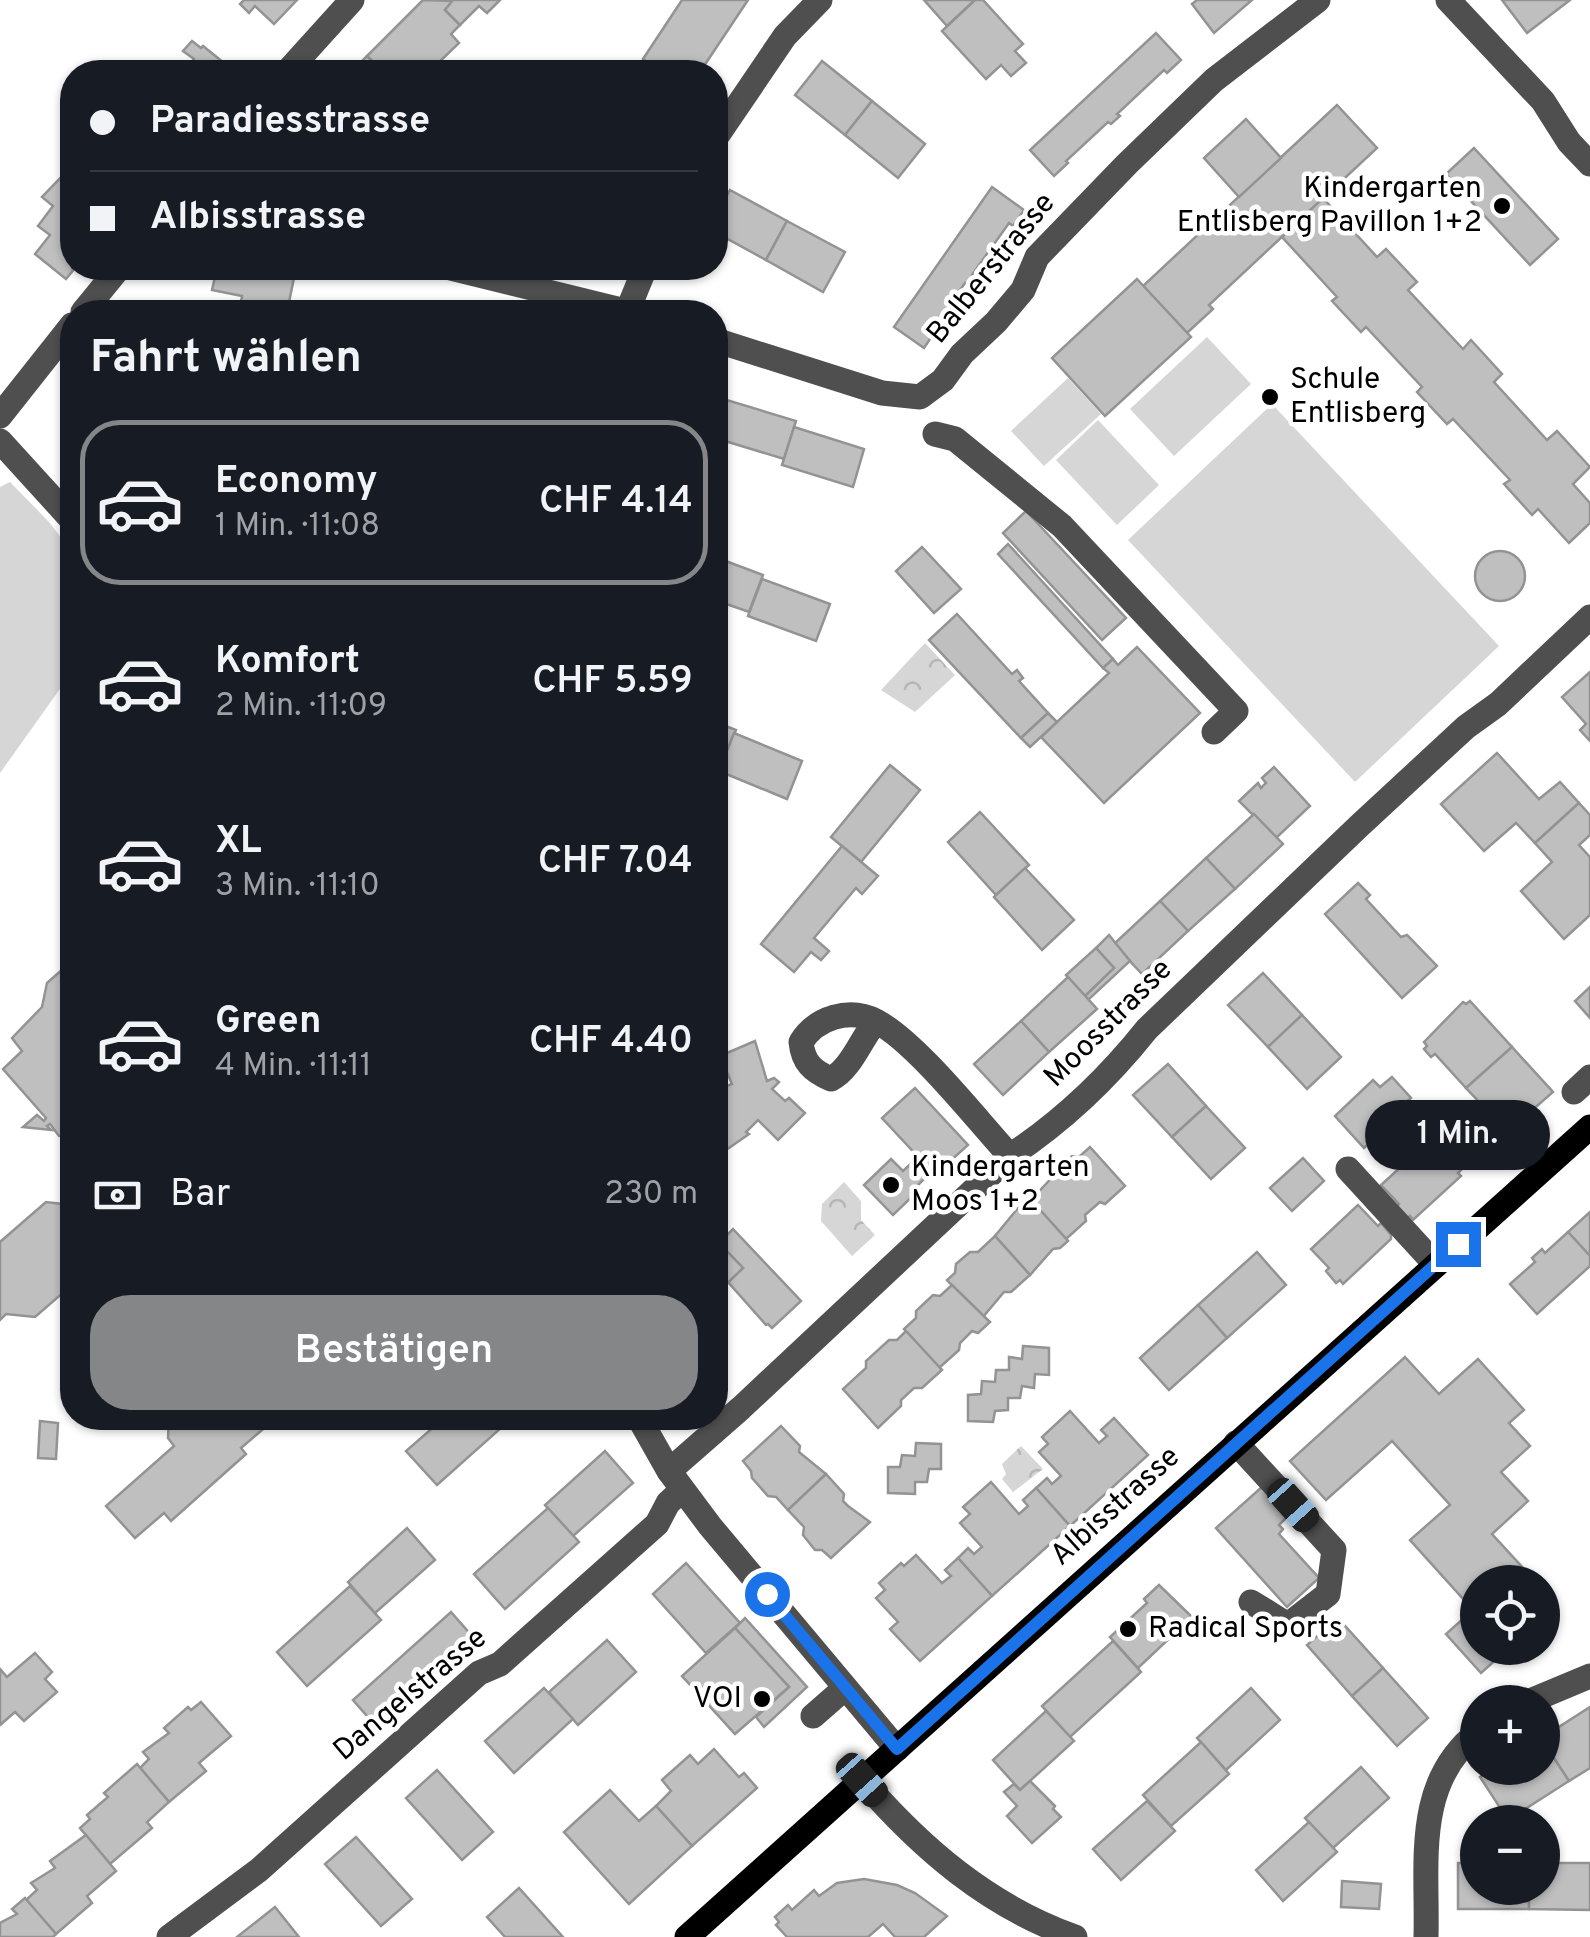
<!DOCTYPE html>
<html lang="de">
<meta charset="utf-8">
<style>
:root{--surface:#171b24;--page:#242831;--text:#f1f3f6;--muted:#9ea1a6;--line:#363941;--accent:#858687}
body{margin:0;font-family:Overpass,sans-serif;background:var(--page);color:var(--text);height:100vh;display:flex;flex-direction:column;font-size:38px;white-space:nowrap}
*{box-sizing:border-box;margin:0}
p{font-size:32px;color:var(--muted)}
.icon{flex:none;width:55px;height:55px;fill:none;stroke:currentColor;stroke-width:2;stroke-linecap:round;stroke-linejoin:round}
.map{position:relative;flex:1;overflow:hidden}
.side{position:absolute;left:60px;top:300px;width:668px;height:1130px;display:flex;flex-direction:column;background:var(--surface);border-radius:40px;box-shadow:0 2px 8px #0004}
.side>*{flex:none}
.banner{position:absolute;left:60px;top:60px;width:668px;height:220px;border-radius:40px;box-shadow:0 2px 8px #0004;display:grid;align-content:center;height:220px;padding:0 30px;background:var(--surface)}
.buttons{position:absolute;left:1460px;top:1565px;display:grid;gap:20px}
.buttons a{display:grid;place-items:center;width:100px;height:100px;border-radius:50%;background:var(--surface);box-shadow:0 2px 8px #0004;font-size:50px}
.end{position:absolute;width:45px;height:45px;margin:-22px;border:12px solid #1a73e8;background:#fff;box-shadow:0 0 0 5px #fff}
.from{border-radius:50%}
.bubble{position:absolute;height:70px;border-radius:35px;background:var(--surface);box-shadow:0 2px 8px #0004;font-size:32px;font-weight:600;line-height:70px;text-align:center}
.car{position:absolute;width:30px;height:60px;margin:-30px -15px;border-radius:12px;box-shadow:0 0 8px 2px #0007;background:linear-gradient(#222 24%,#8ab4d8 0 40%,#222 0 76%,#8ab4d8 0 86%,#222 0)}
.banner b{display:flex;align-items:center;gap:35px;height:95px;font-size:38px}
.banner b+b{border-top:2px solid var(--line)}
.banner i{width:25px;height:25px;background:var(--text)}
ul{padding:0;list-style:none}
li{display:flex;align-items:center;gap:30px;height:165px;margin:0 20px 15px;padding:0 10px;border:5px solid transparent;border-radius:40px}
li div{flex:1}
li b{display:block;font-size:38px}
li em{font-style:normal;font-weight:600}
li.active{border-color:var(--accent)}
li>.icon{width:90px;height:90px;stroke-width:1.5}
h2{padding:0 30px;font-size:45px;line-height:120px}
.pay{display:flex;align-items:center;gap:25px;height:110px;padding:0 30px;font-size:38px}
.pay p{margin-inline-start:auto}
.button{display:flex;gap:20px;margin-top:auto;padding:20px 30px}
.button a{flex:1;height:115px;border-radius:40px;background:var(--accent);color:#fff;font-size:40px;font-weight:600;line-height:115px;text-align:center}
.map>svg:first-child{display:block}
.park{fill:url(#park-crowns)}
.garden{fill:#d6d6d6}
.building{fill:#bfbfbf;stroke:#939393;stroke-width:2.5}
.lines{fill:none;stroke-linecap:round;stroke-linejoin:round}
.minor{stroke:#4f4f4f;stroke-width:25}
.major{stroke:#000;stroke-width:25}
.route{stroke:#1a73e8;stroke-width:12}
.poi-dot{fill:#000;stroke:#fff;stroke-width:4}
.labels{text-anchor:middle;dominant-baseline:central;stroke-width:9;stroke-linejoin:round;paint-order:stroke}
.poi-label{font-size:30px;fill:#000;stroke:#fff;text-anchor:start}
.street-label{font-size:30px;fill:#000;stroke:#fff}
</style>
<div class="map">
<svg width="1590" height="1937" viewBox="0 0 1590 1937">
<defs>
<pattern id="park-crowns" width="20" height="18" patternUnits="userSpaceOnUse" patternTransform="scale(2.5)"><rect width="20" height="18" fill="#d6d6d6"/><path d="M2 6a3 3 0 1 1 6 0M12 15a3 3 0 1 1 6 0" fill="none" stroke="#b6b6b6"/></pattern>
</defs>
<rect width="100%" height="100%" fill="#fff"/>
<g class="park">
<polygon points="925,643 955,675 915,712 881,690"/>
<polygon points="844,1182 861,1201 861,1220 875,1235 852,1256 821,1221 822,1204"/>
<polygon points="1021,1446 1043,1469 1013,1492 1002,1479 1006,1474 1002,1464"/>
</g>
<g class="garden">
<polygon points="1207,337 1251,384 1174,456 1130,409"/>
<polygon points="1068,378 1101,414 1044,466 1011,431"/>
<polygon points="1272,404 1499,646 1355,782 1128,540"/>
<polygon points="1098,420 1159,485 1117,525 1056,460"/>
<polygon points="10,482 49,522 72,552 72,672 0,773 0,487"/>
</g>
<g class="building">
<polygon points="244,0 297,0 274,24 255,6 249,13 240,4"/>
<polygon points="423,0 454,1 445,10 460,25 451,34 459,43 429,72 383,72 367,56"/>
<polygon points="500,0 487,13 479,6 460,25 445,10 453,0"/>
<polygon points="682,0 748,0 700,72 649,72 653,66 643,59"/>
<polygon points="924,0 975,0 947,26"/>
<polygon points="975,0 983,0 1023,44 1015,51 1026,63 1011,76 1001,65 986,79 942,31"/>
<polygon points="1197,0 1252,0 1214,33 1192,4"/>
<polygon points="1502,0 1570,0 1527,33"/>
<polygon points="1156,33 1181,60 1167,73 1164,70 1117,114 1120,116 1111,124 1108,122 1066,161 1068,163 1054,176 1030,150"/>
<polygon points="192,41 201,48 203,46 234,71 183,72 194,59 183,51"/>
<polygon points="367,56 383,72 351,72"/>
<polygon points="822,61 872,101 845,135 795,95"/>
<polygon points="872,101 925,144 898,178 845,135"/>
<polygon points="1337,105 1377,148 1209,305 1213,309 1187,333 1143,286"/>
<polygon points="1246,119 1281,158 1239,197 1204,158"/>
<polygon points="1474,148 1558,239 1530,265 1446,174"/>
<polygon points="70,168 72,170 72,268 75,268 66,279 35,254 50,235 38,226 53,206 42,197"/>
<polygon points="992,187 1024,210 1013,226 1009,223 972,275 975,277 969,286 965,283 931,331 934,333 924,348 894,327"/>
<polygon points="730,190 787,221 766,260 715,232 715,217"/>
<polygon points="1323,198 1377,257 1386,249 1417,282 1408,290 1463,349 1471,340 1502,374 1494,382 1547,440 1557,431 1590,467 1573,484 1590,503 1590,523 1569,543 1538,509 1532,515 1504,484 1510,480 1453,419 1447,424 1417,392 1422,387 1366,327 1361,332 1332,301 1337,297 1282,237"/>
<polygon points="787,221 845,252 823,292 766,260"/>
<polygon points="217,268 296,268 287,312 239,312 242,296 212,290"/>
<polygon points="1137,279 1191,337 1105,416 1052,358"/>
<polygon points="720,398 796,421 784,459 715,438 715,415"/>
<polygon points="794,427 864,449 853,487 782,465"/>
<polygon points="1026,511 1126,618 1102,640 1003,533"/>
<polygon points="1008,544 1113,659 1103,668 998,554"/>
<polygon points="922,547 961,589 934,613 896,571"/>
<circle cx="1500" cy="576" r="25"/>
<polygon points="715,557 763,575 749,612 715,600"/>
<polygon points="762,579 830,604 816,641 748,616"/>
<polygon points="957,614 1012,674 1017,670 1023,678 1019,681 1048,713 1021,738 929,640"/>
<polygon points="1137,647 1200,713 1104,803 1041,737 1109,673 1103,668 1113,659 1118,665"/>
<polygon points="1590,672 1590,741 1580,730 1586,724 1562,697"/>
<polygon points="1048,713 1057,722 1030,747 1021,738"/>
<polygon points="715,722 736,730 721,767 715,765"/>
<polygon points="734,733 802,761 787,799 719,771"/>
<polygon points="1497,753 1539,799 1560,782 1579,803 1535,843 1516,823 1484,851 1441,804"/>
<polygon points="890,765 920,790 861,862 831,837"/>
<polygon points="1274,767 1310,806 1276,838 1239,801 1258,783 1261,788 1266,783 1262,778"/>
<polygon points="1579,803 1590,815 1590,835 1579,845 1590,857 1590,915 1564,939 1521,891 1552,862 1535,843"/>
<polygon points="980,812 1029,865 996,895 948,842"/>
<polygon points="1254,814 1283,844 1235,889 1206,858"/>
<polygon points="842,846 878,876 862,894 856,888 814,938 829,951 821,960 811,952 794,972 761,944"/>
<polygon points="1206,858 1235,889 1188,931 1160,901"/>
<polygon points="1025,868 1074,920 1042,950 994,897"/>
<polygon points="1358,883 1370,895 1366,899 1401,937 1407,935 1437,966 1402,998 1325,914"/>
<polygon points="1160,901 1188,931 1142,974 1114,944"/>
<polygon points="1109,935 1130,961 1088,1000 1085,996 1114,968 1096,948"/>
<polygon points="1096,948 1114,968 1085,996 1066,975"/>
<polygon points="72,961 72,1285 35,1317 6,1314 0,1320 0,1242 46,1202 63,1204 65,1135 59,1136 50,1124 47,1126 51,1130 23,1127 37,1115 44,1121 46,1118 3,1069 22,1051 12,1038 42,1007 47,983"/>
<polygon points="1263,973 1302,1015 1268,1047 1228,1005"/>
<polygon points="1068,977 1097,1009 1049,1052 1021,1021"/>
<polygon points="1590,987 1590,1018 1575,1001"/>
<polygon points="1470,1001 1512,1047 1466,1088 1435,1054 1431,1057 1424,1049 1427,1046 1424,1042 1463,1002 1466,1004"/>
<polygon points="1302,1015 1341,1057 1307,1089 1268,1047"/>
<polygon points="1021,1021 1049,1052 1003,1095 974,1064"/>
<polygon points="755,1041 767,1081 774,1078 779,1082 772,1089 785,1101 789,1098 805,1113 778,1140 758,1120 746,1132 749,1134 726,1150 715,1134 715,1087 719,1089 732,1084 720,1056"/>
<polygon points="1512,1047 1553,1092 1504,1135 1494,1124 1497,1121 1466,1088"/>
<polygon points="1168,1064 1206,1106 1172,1137 1133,1095"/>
<polygon points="1392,1077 1411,1098 1399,1109 1402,1113 1364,1148 1335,1116 1373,1080 1380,1087"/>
<polygon points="915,1088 968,1145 935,1175 882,1118"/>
<polygon points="1206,1106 1245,1148 1211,1179 1172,1137"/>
<polygon points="1429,1141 1461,1170 1458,1173 1461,1176 1413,1220 1410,1216 1407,1219 1396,1207 1399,1204 1381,1185"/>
<polygon points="1090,1147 1125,1186 1105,1204 1100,1202 1085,1215 1086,1221 1066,1239 1031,1200 1072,1156 1079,1157"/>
<polygon points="918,1157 932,1171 917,1186 920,1189 893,1215 864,1185 891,1159 903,1171"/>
<polygon points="1303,1158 1324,1181 1292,1211 1270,1188"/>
<polygon points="1033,1202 1068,1241 1060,1248 1053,1249 1030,1275 995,1236 1018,1208 1025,1209"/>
<polygon points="1358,1205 1378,1226 1381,1223 1391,1235 1391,1239 1343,1284 1340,1280 1336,1283 1326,1271 1329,1268 1311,1249"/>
<polygon points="1590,1212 1590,1256 1568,1232"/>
<polygon points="733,1229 801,1301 772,1328 768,1324 766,1325 728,1282 743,1268 719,1243"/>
<polygon points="1568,1232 1590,1256 1590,1266 1537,1314 1510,1284 1535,1262 1532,1258 1542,1249 1545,1253"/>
<polygon points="995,1236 1030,1275 1011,1292 1004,1292 982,1318 947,1280 955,1273 956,1264 970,1252 978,1252"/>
<polygon points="715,1239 743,1268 715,1295"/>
<polygon points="1257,1252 1286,1285 1227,1338 1198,1305"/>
<polygon points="952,1285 990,1322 978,1333 972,1331 960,1343 959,1350 939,1368 904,1329 916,1318 916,1311 933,1295 940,1296"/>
<polygon points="1198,1305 1227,1338 1169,1390 1140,1358"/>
<polygon points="906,1331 942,1370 922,1388 914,1388 901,1400 901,1406 878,1428 843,1389 866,1368 866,1361 889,1340 897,1340"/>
<polygon points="1023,1346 1049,1348 1049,1375 1035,1374 1034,1388 1022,1386 1020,1398 1008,1398 1008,1410 995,1411 993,1422 968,1421 968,1395 981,1394 982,1381 995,1382 996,1370 1009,1370 1009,1357 1022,1359"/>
<polygon points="1405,1357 1439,1394 1478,1359 1524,1410 1509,1423 1530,1446 1501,1472 1528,1501 1492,1534 1536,1582 1478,1582 1478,1648 1509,1648 1481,1673 1446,1634 1473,1610 1410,1540 1450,1505 1392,1441 1326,1500 1290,1461"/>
<polygon points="1070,1411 1099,1443 1107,1436 1101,1430 1114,1418 1148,1455 1070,1526 1036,1488 1047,1478 1052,1484 1061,1476 1039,1452 1048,1444 1042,1437"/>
<polygon points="169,1418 276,1418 241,1448 246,1454 171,1521 164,1513 135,1538 106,1506 174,1446 168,1438"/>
<polygon points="444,1418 511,1419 437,1485 406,1451"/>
<polygon points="40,1421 58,1423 56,1459 38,1458"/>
<polygon points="781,1426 800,1446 799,1452 826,1474 788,1510 776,1497 768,1496 752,1478 751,1471 743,1461"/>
<polygon points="916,1443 941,1444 941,1469 929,1469 927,1482 915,1482 915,1494 888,1493 888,1467 900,1467 902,1455 915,1456"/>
<polygon points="605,1451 633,1483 573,1536 545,1505"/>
<polygon points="826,1474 844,1494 843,1501 848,1506 870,1522 831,1558 822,1550 815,1550 803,1535 804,1527 788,1510"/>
<polygon points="991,1482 1019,1514 1028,1506 1023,1500 1036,1488 1070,1526 992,1596 958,1558 968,1548 974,1554 982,1547 960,1523 970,1514 963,1507"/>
<polygon points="1263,1486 1289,1515 1279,1525 1283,1529 1279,1534 1319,1578 1287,1607 1216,1528"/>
<polygon points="548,1508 579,1542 505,1609 474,1574"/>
<polygon points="407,1528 435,1560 375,1613 348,1582"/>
<polygon points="916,1555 942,1583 951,1576 945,1570 958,1558 992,1596 920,1661 890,1629 898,1622 876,1598 885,1590 879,1583 901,1563 904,1566"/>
<polygon points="686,1563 740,1623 706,1653 653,1594"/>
<polygon points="1159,1585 1192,1617 1138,1668 1110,1637 1147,1603 1144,1599"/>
<polygon points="350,1586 381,1620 307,1686 277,1652"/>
<polygon points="451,1612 472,1636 374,1724 353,1700"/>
<polygon points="745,1618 807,1687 764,1727 756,1717 789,1687 735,1628"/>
<polygon points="1338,1618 1383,1668 1352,1696 1307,1645"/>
<polygon points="735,1628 789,1687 735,1734 682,1676"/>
<polygon points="607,1640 636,1672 578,1725 549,1692"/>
<polygon points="1113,1641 1141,1672 1070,1737 1042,1706"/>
<polygon points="35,1653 52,1672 45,1679 57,1692 24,1721 15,1712 0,1725 0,1669 7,1677"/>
<polygon points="1383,1668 1428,1718 1397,1746 1352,1696"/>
<polygon points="544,1688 573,1719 514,1773 485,1741"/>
<polygon points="1251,1688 1280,1720 1226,1770 1197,1738"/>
<polygon points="201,1702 231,1736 199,1763 206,1771 169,1802 140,1768 149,1759 143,1752 169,1733 164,1728 188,1707 191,1710"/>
<polygon points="1590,1707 1590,1768 1569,1781 1542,1740 1542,1730 1550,1725 1554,1730"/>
<polygon points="1046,1711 1074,1741 1020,1790 993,1760"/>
<polygon points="1542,1740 1569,1781 1508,1820 1480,1777 1495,1768 1542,1768"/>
<polygon points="1201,1742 1229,1774 1171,1826 1143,1795"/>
<polygon points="714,1749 739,1777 744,1773 757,1788 692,1846 656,1806 671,1791 662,1780 690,1755 698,1764"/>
<polygon points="137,1764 169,1802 147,1822 152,1828 110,1864 80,1828 90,1819 87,1815 108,1797 104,1793"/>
<polygon points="1361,1767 1389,1798 1333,1848 1305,1818"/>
<polygon points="437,1770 493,1832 462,1860 406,1798"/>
<polygon points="1030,1781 1055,1806 1053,1809 1061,1817 1032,1843 1007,1816 1017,1806 1004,1792 1014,1784 1020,1790"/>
<polygon points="610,1790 639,1821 656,1806 692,1846 629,1904 564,1832"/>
<polygon points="1147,1801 1175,1831 1121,1880 1093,1849"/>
<polygon points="1309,1822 1337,1852 1283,1901 1256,1870"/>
<polygon points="86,1835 116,1871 87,1896 92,1903 56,1934 26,1900 37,1890 31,1883 55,1868 50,1861"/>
<polygon points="356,1837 412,1899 381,1926 325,1864"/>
<polygon points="1458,1863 1478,1863 1478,1888 1529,1888 1529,1909 1458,1909"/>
<polygon points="1542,1863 1590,1863 1590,1910 1529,1909 1529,1888 1542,1888"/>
<polygon points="864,1879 897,1885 915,1893 947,1916 924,1937 895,1937 883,1924 868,1937 787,1937 776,1925 779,1922 775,1917 788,1905 792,1910 814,1890 819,1896 837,1883"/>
<polygon points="1342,1881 1381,1884 1379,1909 1341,1907"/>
<polygon points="519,1888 563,1937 505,1937 487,1917"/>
<polygon points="25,1898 56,1934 53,1937 0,1937 0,1923 17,1914 12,1909"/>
<polygon points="275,1907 299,1937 237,1937"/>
</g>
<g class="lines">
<g class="minor">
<polyline points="1448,0 1543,101 1569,142 1590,164"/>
<polyline points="287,72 352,0"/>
<polyline points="715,139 785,36 820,0"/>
<polyline points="451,268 629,312"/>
<polyline points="83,312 119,268"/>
<polyline points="627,312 645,268"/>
<polyline points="715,340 882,393 920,397 943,380 962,354 996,322 1023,290 1037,257 1127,164 1214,80 1318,0"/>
<polyline points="0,416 72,325"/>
<polyline points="935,434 955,439 1062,526 1236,711 1214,732"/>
<polyline points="0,441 72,520"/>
<path d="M 876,1021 C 861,1039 851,1069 831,1079 C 812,1071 803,1062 801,1042 C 816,1018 849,1007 876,1021 C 917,1043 977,1120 1010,1156"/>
<polyline points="1574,1092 1590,1077"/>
<polyline points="1348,1169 1436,1265"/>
<polyline points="639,1418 669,1471 710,1526 897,1749"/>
<polyline points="1236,1443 1334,1550 1328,1594 1288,1625 1251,1602"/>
<path d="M 669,1471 L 741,1408 L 1010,1156 C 1063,1121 1108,1078 1147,1029 L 1359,826 L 1466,727 L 1498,704 L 1590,617"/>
<polyline points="1528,1702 1590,1676"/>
<polyline points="813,1716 845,1688"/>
<path d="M 862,1780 C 922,1849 988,1906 1075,1937"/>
<polyline points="169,1937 259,1870 479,1673 500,1664 657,1524 668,1503 682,1490"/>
<path d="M 1426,1937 C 1428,1863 1413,1783 1478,1732"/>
</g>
<polyline class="major" points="687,1937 1590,1127"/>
</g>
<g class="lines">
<polyline class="route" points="767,1594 897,1749 1458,1244"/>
</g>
<g class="poi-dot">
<circle cx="1502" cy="206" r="10"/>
<circle cx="1270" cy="397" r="10"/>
<circle cx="891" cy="1185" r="10"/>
<circle cx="1128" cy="1629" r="10"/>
<circle cx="762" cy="1699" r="10"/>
</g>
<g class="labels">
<g class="poi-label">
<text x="1482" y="189" text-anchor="end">Kindergarten<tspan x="1482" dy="34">Entlisberg Pavillon 1+2</tspan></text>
<text x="1290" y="380">Schule<tspan x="1290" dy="34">Entlisberg</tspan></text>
<text x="911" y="1168">Kindergarten<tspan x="911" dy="34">Moos 1+2</tspan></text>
<text x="1148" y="1629">Radical Sports</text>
<text x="742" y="1699" text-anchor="end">VOI</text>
</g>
<g class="street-label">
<text transform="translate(992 269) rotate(-51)">Balberstrasse</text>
<text transform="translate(1109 1024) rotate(-45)">Moosstrasse</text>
<text transform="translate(1116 1507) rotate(-42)">Albisstrasse</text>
<text transform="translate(411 1695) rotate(-40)">Dangelstrasse</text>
</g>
</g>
</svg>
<div class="buttons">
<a><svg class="icon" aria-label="locate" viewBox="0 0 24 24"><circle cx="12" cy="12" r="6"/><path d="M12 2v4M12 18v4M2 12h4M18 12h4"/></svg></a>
<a>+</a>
<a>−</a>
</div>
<i class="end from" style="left:767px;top:1594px"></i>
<i class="end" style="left:1458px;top:1244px"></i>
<div class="bubble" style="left:1365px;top:1100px;width:185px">1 Min.</div>
<i class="car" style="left:1293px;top:1505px;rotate:138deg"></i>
<i class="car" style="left:862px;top:1780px;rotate:138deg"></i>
<div class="banner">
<b><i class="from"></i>Paradiesstrasse</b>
<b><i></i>Albisstrasse</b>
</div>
<section class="side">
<h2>Fahrt wählen</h2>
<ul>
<li class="active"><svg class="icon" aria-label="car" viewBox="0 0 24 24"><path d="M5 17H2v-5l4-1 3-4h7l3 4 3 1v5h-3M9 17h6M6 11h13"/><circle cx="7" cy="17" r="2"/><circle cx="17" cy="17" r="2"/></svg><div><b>Economy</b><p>1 Min. · 11:08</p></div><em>CHF 4.14</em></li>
<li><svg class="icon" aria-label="car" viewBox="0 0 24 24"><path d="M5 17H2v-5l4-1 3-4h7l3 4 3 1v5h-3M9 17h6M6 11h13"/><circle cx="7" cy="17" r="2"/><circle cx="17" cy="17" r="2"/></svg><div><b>Komfort</b><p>2 Min. · 11:09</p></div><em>CHF 5.59</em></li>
<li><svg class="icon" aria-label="car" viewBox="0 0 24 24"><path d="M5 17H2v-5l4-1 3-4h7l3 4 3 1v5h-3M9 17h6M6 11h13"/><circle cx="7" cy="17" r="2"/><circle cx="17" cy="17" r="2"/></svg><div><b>XL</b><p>3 Min. · 11:10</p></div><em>CHF 7.04</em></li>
<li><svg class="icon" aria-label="car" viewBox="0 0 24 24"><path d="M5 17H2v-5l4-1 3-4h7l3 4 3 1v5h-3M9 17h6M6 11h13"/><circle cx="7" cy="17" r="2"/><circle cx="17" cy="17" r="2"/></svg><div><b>Green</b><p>4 Min. · 11:11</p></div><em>CHF 4.40</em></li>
</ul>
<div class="pay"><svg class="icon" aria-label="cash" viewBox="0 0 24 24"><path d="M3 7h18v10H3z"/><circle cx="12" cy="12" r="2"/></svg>Bar<p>230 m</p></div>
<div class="button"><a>Bestätigen</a></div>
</section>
</div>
